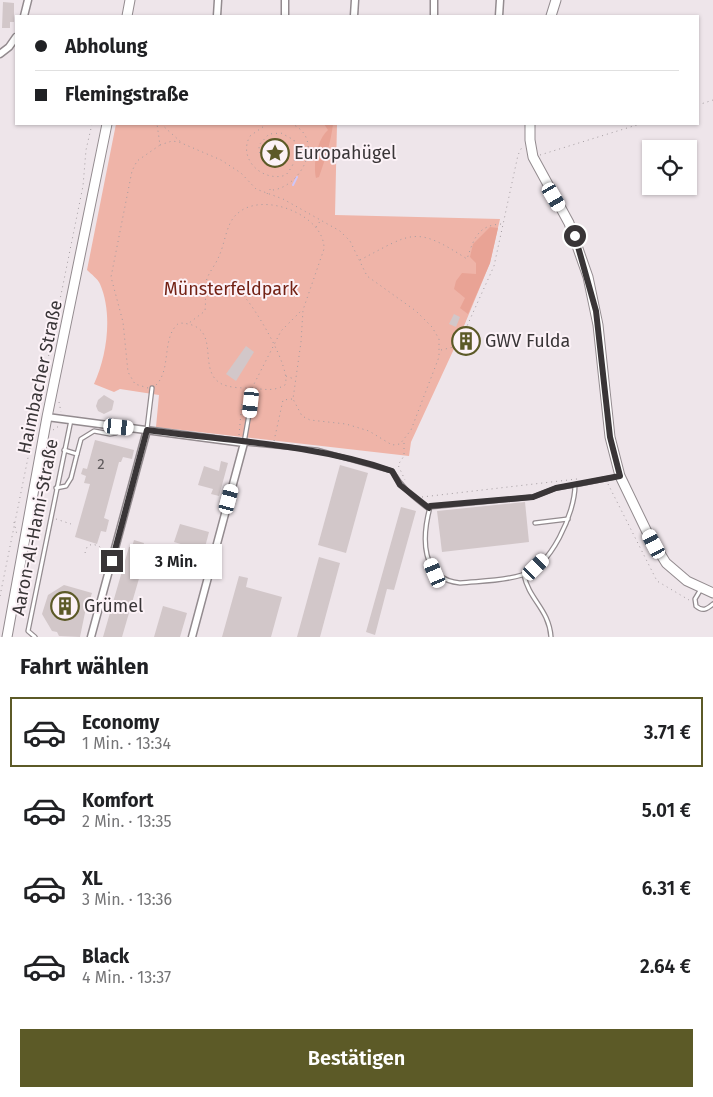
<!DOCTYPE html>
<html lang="de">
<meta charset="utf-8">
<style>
:root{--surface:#fff;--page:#f6f6f6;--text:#202124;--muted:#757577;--line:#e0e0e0;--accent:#5c5a27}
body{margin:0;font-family:"Fira Sans",sans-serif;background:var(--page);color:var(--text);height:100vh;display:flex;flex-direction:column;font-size:19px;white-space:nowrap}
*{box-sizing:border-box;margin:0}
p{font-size:16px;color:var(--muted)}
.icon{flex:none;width:28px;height:28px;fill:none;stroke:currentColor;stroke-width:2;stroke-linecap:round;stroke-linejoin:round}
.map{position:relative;height:637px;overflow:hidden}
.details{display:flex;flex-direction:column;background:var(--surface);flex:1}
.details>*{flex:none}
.top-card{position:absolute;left:15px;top:15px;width:684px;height:110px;border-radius:0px;box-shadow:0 1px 4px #0004;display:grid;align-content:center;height:110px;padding:0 20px;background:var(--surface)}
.tools{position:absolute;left:642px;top:140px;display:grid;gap:10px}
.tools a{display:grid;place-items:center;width:55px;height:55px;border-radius:0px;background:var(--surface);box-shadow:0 1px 4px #0004;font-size:25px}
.end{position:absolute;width:22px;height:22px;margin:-11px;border:6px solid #393537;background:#fff;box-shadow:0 0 0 2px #fff}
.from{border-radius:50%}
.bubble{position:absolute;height:35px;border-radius:0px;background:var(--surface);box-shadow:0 1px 4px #0004;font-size:16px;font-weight:600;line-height:35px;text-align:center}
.car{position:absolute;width:15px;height:30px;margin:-15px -8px;border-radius:6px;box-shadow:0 0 4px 1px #0007;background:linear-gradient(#fff 24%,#345 0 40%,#fff 0 76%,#345 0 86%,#fff 0)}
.top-card b{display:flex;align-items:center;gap:18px;height:48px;font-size:19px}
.top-card b+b{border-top:1px solid var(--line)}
.top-card i{width:12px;height:12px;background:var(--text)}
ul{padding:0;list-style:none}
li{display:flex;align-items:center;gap:15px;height:70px;margin:0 10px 8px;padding:0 10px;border:2px solid transparent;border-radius:0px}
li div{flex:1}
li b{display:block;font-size:19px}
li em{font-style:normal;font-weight:600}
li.active{border-color:var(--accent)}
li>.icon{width:45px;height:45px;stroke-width:1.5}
h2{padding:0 20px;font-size:22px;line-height:60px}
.primary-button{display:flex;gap:10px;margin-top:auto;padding:10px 20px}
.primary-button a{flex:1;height:58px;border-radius:0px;background:var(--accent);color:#fff;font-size:20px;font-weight:600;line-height:58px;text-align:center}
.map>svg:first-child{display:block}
.green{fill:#efb4a8}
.forest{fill:#e9a395}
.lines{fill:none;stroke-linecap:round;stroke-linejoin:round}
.stream{stroke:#cfc6f8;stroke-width:2}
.building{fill:#d2c7c9}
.lane-casing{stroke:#938b8f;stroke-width:5.5}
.street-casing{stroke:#938b8f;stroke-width:9}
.secondary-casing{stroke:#938b8f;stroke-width:11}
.path{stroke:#a39ca0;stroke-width:1;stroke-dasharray:1 4;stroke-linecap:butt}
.lane{stroke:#fff;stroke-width:3}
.street{stroke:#fff;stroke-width:6}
.secondary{stroke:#fff;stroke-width:9}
.route{stroke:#393537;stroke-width:6}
.labels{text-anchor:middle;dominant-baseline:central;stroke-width:4;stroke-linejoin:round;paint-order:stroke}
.number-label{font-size:15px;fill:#5f5a5c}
.poi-label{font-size:18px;fill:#393537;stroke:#fcf2f7;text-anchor:start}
.park-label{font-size:18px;fill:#732215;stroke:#fcf2f7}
.street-label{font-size:18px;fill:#393537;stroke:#fcf2f7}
</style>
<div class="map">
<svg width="713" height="637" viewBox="0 0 713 637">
<rect width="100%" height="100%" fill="#eee5ea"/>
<path class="green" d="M 116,124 L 337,124 L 335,215 L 500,219 L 490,263 L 459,338 L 411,442 L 409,456 L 156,427 L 159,395 L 120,389 L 114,392 L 94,384 C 107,356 113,314 100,284 C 98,279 91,274 87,270 Z"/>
<g class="forest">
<path d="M 324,124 L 333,124 C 331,142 325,160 319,177 L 316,178 C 313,163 317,140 328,130 Z"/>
<polygon points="490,227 498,228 490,263 468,314 460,308 465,298 454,289 456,281 462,273 476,274 476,263 470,257 473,244"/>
</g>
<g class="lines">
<polyline class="stream" points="293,185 297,177"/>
</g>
<g class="building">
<polygon points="3,2 14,3 14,22 10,22 10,28 2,28"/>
<polygon points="454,314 460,317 456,327 449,324"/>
<polygon points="246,346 254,352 236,381 226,374"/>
<polygon points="104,395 114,401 112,410 104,414 98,411 96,406 98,400"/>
<polygon points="95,440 134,450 132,459 123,457 121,462 119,462 104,518 109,520 106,532 101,531 97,544 75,537 90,484 84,483 86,476 81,474 83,468 87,469"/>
<polygon points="221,461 228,463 219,496 211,494 213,489 198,485 204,466 219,471"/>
<polygon points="340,465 368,473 346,553 318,545"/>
<polygon points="525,502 529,542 442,552 437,511"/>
<polygon points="401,507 416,511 394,590 387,589 375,635 366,632"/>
<polygon points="180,524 209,532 204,551 174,542"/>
<polygon points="134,540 144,543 142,550 147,551 122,637 103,637 129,547 132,547"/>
<polygon points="319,557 340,563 320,637 297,637"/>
<polygon points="239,576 248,578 246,587 282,597 271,637 222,637"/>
<polygon points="64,585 92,593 90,599 88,598 80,637 59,636 57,632 52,631 42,614 48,595"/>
<polygon points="163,606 187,613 180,637 154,637"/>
</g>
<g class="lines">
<defs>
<g id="lane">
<path d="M 251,403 L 244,443 L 317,450 L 392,471 C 402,488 413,497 429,509"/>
<polyline points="147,429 152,388"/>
<polyline points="77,454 81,439 94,431 110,434 116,433 119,428"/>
<path d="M 575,485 L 556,488 L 533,497 L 430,507 C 422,537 420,579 460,583 C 480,581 503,581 522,575 C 551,567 575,513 575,485 L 620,476"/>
<polyline points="56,488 66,486 71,478 77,454 64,450"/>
<polyline points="535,523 568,519"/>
<path d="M 524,575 C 529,600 549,609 551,637"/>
<path d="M 701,589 L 695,599 L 696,606 C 703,612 707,609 713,604"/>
<polyline points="35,637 28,631 71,420"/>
</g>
<g id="street">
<polyline points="24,16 28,0"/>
<polyline points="217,16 218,0"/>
<polyline points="285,16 285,0"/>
<polyline points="354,16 355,0"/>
<polyline points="434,16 434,0"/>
<polyline points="499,16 500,0"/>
<polyline points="0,54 9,47 16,37"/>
<polyline points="47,417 244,443 192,637"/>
<polyline points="91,637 147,430"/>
</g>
<g id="secondary">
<polyline points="127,16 130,0"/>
<polyline points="551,16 556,0"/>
<polyline points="530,124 530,140 533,157 569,223 588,277 598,325 610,437 620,476 647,532 666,563 687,581 713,593"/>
<polyline points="7,637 47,417 107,124"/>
</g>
</defs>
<use href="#lane" class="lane-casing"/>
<use href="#street" class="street-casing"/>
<use href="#secondary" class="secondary-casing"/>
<g class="path">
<polyline points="698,105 713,100"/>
<polyline points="161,124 182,143"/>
<path d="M 267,124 L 250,136 C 237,159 263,183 286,175 C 296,162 297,156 294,140 L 281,133 L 269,134 L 259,145 C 259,156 262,164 274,167 C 283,165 287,158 286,149 L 281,144 L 269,146 L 267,157 L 274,160"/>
<path d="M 160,145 L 172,141 L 179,142 L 221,160 L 241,173 L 256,189 L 283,199 L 340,231 L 350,241 L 367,276 L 416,311 L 432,327 L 439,339 L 439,357 L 411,430 L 400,444 L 392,445 L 369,431 L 346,424 L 310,420 L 302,416 L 293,399 L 301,342 L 303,310 L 324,249 C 325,215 262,190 237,214 C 226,223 225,244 219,256 C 216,265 206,275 206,284 C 205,293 206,301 205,311 L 189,323"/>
<polyline points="540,155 640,124"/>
<path d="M 267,194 L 271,188 L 273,190 C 302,186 325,139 292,124"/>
<polyline points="316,227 321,220"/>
<path d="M 360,260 C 412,233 415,225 467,259 C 474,238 478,225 502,224"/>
<polyline points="441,350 458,346 494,266 518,155 523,145"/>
<polyline points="286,376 294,379"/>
<path d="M 156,385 C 172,369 161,337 179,323 C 224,324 196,368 220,383 C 228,388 242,388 251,388 C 263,389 273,392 285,385 C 292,369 255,307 242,294"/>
<polyline points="148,388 135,384 128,372 123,322 111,277 132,171 137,161 160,145 157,124"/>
<polyline points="251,398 252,388 281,331 302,310"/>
<polyline points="59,402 61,412"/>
<polyline points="53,430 59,426"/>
<polyline points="239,435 242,402"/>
<polyline points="274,441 283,400 292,399"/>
<polyline points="404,443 404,456 398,465 405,480"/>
<polyline points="608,484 657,581 689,600"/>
<polyline points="422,497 577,479"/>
<polyline points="56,519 71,524"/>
<polyline points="14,522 17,535"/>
<polyline points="85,553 87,547 92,544 99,546 107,555"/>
<polyline points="0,596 83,186 86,150 92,124"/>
</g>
<use href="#lane" class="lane"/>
<use href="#street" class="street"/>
<use href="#secondary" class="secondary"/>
</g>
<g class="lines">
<path class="route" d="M 112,561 L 147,430 C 229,441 313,444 392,471 L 400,485 L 429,508 L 430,506 L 533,497 L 556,488 L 620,476 L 610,437 L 596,311 L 575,236"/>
</g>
<defs>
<symbol id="sight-ring" viewBox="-11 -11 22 22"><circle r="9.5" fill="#fcf2f7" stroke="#5c5a27" stroke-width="1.5"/><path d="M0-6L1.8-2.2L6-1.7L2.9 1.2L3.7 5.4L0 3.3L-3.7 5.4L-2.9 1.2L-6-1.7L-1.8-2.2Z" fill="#5c5a27"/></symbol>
<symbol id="building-ring" viewBox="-11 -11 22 22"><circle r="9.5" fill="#fcf2f7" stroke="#5c5a27" stroke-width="1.5"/><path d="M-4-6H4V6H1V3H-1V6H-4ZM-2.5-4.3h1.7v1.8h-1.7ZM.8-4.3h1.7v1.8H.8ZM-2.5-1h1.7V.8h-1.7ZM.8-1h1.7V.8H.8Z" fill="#5c5a27"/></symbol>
</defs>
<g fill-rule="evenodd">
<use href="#sight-ring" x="259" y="137" width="32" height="32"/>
<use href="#building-ring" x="450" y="325" width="32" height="32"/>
<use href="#building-ring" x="49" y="590" width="32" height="32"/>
</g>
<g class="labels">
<g class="number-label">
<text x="101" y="464">2</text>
</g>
<g class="poi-label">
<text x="294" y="153">Europahügel</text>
<text x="485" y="341">GWV Fulda</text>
<text x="84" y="606">Grümel</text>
</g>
<g class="park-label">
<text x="231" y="289">Münsterfeldpark</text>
</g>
<g class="street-label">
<text transform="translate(40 377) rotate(-78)">Haimbacher Straße</text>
<text transform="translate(35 527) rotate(-79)">Aaron-Al-Hami-Straße</text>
</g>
</g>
</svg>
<div class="tools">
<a><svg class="icon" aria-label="locate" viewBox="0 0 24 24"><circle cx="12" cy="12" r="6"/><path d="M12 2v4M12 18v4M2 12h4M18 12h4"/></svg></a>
</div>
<i class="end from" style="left:575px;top:236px"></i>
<i class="end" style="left:112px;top:561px"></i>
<div class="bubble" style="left:130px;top:544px;width:92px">3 Min.</div>
<i class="car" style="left:554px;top:197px;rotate:150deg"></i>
<i class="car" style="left:251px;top:403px;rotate:186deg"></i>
<i class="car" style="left:119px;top:427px;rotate:96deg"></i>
<i class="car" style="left:229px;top:499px;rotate:15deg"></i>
<i class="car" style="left:654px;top:544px;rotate:332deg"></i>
<i class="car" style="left:536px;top:567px;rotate:45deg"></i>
<i class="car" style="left:435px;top:573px;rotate:337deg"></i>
<div class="top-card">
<b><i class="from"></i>Abholung</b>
<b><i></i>Flemingstraße</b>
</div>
</div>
<section class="details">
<h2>Fahrt wählen</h2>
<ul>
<li class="active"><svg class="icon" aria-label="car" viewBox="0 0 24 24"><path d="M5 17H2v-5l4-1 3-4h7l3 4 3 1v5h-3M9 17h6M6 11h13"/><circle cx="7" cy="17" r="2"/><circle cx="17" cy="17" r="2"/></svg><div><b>Economy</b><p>1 Min. · 13:34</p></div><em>3.71 €</em></li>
<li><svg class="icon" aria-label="car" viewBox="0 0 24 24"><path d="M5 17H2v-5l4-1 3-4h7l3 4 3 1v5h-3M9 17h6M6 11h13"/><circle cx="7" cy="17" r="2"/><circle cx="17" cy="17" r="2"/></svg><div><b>Komfort</b><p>2 Min. · 13:35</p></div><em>5.01 €</em></li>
<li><svg class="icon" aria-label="car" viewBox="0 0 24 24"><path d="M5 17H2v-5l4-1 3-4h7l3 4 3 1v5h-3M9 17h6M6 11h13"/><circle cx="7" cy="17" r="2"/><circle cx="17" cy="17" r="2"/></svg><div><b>XL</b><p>3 Min. · 13:36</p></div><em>6.31 €</em></li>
<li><svg class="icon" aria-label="car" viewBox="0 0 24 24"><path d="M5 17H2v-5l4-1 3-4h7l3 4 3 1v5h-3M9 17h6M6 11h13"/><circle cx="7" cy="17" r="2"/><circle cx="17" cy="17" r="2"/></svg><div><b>Black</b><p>4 Min. · 13:37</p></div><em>2.64 €</em></li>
</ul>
<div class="primary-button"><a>Bestätigen</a></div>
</section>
